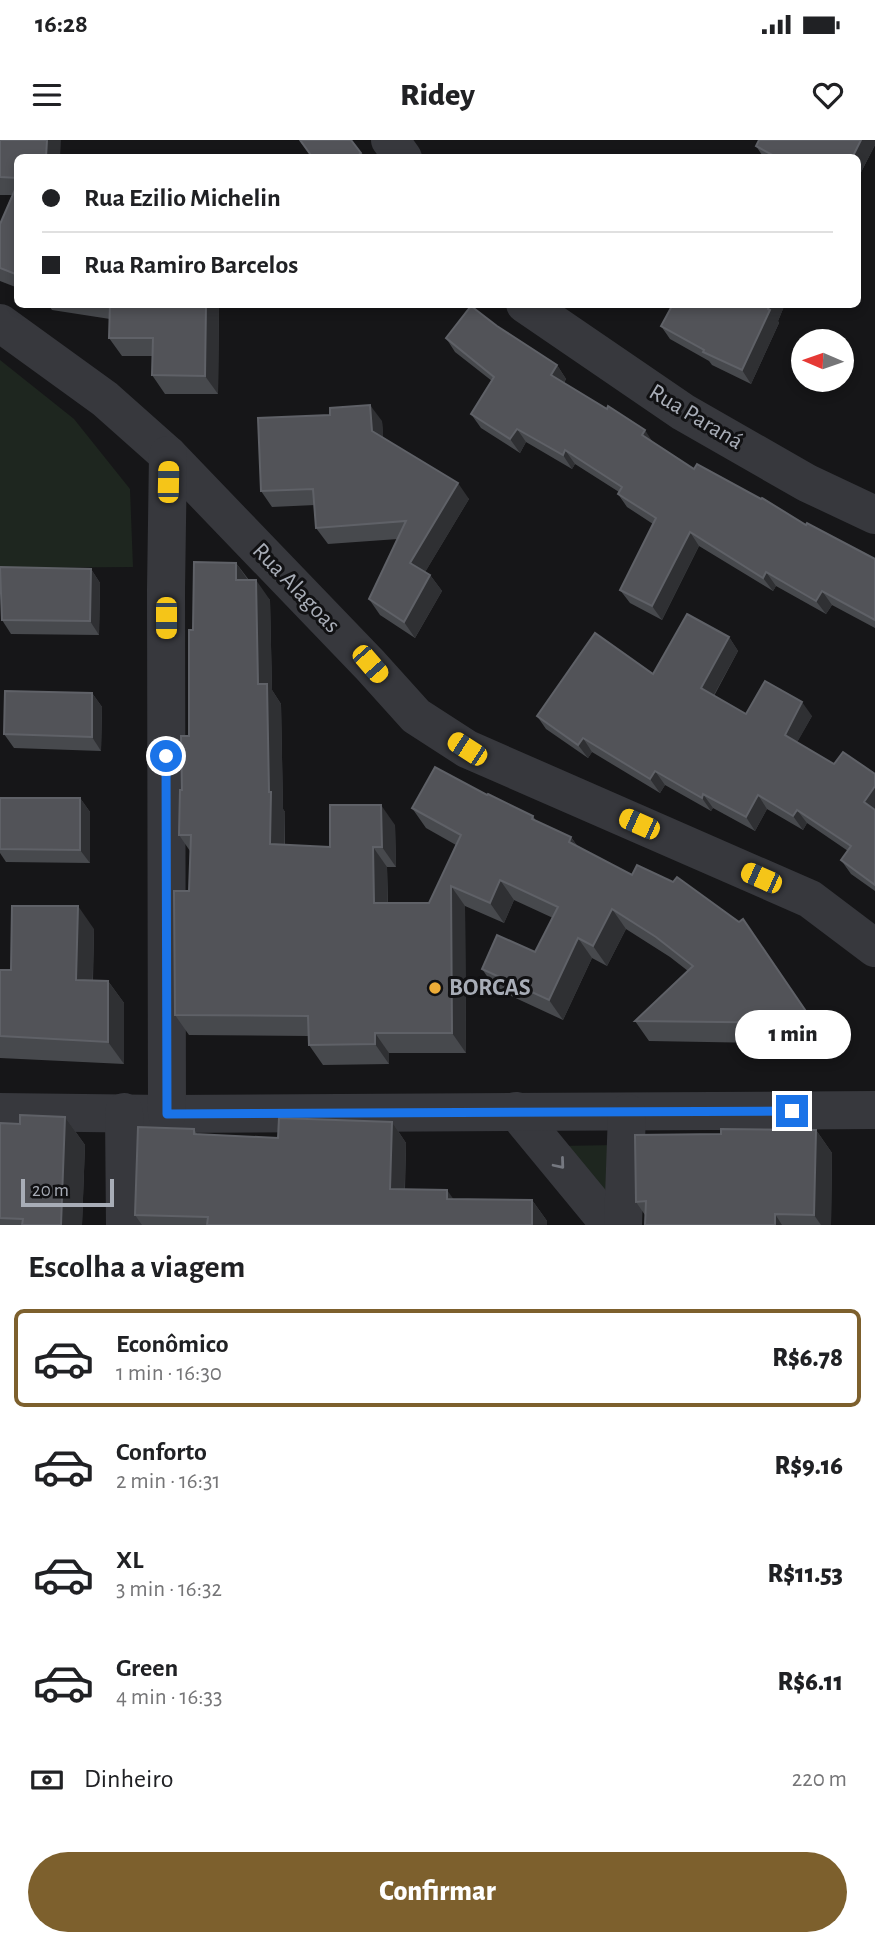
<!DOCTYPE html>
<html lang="pt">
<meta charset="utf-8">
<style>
:root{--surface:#fff;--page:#f6f6f6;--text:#202124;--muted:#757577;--line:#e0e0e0;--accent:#7d602d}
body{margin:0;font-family:"Alegreya Sans",sans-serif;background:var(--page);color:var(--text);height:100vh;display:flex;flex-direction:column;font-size:26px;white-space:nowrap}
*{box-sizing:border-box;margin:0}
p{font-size:23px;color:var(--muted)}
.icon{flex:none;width:38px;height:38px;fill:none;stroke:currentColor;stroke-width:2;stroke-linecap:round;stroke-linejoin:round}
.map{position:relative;height:1085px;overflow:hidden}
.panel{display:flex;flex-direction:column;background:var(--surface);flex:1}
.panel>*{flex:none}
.banner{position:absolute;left:14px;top:14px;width:847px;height:154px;border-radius:10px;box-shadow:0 4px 10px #0003;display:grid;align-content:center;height:154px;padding:0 28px;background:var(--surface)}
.needle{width:46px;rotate:272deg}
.tools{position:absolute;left:791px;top:189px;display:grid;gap:14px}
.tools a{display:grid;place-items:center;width:63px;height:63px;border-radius:50%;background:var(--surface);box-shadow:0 4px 10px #0003;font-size:35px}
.scale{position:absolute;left:21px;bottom:18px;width:93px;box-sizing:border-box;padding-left:7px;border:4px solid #a8adb7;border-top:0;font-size:19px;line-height:24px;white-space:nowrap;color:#a8adb7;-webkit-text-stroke:5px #111113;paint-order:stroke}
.end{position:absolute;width:32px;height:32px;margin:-16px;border:9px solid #1a73e8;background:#fff;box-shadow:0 0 0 4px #fff}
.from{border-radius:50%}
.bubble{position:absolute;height:49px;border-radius:24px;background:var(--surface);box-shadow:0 4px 10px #0003;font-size:23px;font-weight:800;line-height:49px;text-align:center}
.car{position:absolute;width:21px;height:42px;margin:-21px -10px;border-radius:9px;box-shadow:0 0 5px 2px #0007;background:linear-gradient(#f5c518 24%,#345 0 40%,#f5c518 0 76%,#345 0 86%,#f5c518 0)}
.banner b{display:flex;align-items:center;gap:24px;height:66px;font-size:26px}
.banner b+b{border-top:2px solid var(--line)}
.banner i{width:18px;height:18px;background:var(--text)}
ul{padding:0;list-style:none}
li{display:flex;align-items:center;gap:21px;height:98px;margin:0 14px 10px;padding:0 14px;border:4px solid transparent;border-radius:10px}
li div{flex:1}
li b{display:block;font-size:26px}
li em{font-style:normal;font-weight:800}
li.active{border-color:var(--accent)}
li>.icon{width:63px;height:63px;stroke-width:1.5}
h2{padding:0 28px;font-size:32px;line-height:84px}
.pay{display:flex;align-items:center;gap:18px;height:77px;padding:0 28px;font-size:26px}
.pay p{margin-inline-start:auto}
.action{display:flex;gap:14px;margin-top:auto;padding:14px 28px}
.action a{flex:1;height:80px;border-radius:42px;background:var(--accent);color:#fff;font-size:28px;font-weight:800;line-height:80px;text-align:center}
.status{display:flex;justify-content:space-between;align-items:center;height:49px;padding:0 35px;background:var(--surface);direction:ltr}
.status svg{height:19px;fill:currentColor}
header{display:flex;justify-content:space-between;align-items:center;height:91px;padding:0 28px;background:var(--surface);font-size:32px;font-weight:800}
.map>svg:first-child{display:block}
.green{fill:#1e261f}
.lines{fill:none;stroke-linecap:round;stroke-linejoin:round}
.minor{stroke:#37383d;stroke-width:38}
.wall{fill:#47494d}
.shaded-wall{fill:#2f3033}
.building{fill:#525358;stroke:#5f6167;stroke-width:2}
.oneway{stroke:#757880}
.route{stroke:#1a73e8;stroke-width:9}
.poi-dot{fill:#eead38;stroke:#111113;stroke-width:2.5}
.labels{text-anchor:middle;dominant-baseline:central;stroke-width:6;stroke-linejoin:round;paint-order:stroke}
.street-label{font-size:24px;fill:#a8adb7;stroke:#111113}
.poi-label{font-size:24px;font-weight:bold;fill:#a8adb7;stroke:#111113;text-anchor:start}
</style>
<div class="status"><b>16:28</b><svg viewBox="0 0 49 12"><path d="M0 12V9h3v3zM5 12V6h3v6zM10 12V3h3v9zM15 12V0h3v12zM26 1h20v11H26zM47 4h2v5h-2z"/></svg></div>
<header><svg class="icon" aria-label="menu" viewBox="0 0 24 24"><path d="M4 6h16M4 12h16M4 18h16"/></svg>Ridey<svg class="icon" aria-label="heart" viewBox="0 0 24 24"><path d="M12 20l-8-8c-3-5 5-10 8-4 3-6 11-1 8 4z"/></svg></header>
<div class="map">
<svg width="875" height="1085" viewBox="0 0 875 1085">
<rect width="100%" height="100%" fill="#161618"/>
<g class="green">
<polygon points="0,220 74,279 130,349 133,427 0,428"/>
<polygon points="616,1005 614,1066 558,1006"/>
</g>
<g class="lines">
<g class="minor">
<polyline points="390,0 403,18"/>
<polyline points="525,164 683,272 807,343 875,375"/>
<polyline points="0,183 105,259 168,315 370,525 416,576 467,609 810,759 875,808"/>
<polyline points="516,971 610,1085"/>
<polyline points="0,972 167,974 875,970"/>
<polyline points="124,972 125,1085"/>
<polyline points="167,974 166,450 168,315"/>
<polyline points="623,1085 627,973"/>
</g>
</g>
<g class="wall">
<polygon points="0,0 18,18 18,148 0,141 0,84 12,55 0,55"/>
<polygon points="351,0 364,18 313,18"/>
<polygon points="875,5 858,38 858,18 764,18 756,6"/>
<polygon points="48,164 219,164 218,254 165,254 152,235 152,216 122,216 109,198 110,179 52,170"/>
<polygon points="673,164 785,164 778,181 779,183 751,244 712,225 709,221 670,199 661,186"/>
<polygon points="497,186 557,225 566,239 564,243 694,329 875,419 875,488 832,465 826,474 776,446 773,451 699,406 662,480 630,463 620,450 653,384 627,367 618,354 619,352 575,324 572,329 526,302 520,313 481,288 471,274 492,241 455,212 446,198"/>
<polygon points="382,281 383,297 469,359 425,432 430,435 442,451 415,498 380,475 369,459 398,399 328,404 316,388 315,365 272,367 261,351"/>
<polygon points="236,423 249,440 270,460 272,550 281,564 283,669 285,672 285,705 330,707 395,685 396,727 387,727 388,763 429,763 456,705 426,688 412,668 487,655 533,676 536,681 571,697 578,707 632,735 739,782 743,779 828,904 649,901 635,881 688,831 670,817 626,789 607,826 592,818 563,880 496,849 482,829 535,812 553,778 514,760 504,783 465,766 466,913 389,913 389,924 323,925 309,905 309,896 189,895 175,875 189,751 190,711 179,695 182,650 189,596"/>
<polygon points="91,429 100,443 99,495 11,494 2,480"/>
<polygon points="729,497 738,511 714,556 746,574 812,576 797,602 834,624 875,634 875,751 851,734 841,720 848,711 807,683 803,690 767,669 755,691 713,668 711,671 665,645 660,653 592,612 588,618 546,589 537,576 653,534"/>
<polygon points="92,553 102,567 101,611 14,608 4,594"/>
<polygon points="0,658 80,658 90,672 90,723 6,722 0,713"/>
<polygon points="94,789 93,840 108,841 124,863 124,924 0,918 0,830 11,830"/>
<polygon points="65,977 85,1005 82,1085 0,1085 0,983 20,984"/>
<polygon points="392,982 406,1003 405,1049 454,1059 532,1060 547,1081 547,1085 142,1085 135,1075 194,989 197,994 278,998"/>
<polygon points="816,990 832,1013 831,1085 645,1085 645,1075 636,1062 721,994"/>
</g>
<g class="shaded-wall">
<polygon points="47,0 61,0 60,18 46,18"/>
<polygon points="861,0 875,0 875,5 858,38 858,18 852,18"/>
<polygon points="206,164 219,164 218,254 205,236"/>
<polygon points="770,164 785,164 778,181 779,183 751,244 742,230"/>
<polygon points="557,225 566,239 560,248 551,235"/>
<polygon points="370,265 382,281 384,307 372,291"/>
<polygon points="517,289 526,302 520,313 510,299"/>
<polygon points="645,290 654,304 642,295"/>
<polygon points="565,310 575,324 572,329 563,315"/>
<polygon points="458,343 469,359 421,439 410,423"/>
<polygon points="690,392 699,406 662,480 652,466"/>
<polygon points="236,423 250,443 236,440"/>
<polygon points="91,429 100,443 99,495 90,481"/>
<polygon points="766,432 776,446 773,451 763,438"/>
<polygon points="430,435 442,451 415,498 404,482"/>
<polygon points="256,440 270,460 272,550 281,564 283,669 285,672 284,725 270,704 269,652 258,544"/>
<polygon points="822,451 832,465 826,474 816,461"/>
<polygon points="729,497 738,511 710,562 701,548"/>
<polygon points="92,553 102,567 101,611 92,597"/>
<polygon points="802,562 812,576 794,608 785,595"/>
<polygon points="583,598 592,612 588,618 578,605"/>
<polygon points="655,631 665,645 660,653 650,639"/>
<polygon points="875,646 875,674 864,662"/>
<polygon points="703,654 713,668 711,671 702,658"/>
<polygon points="758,655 767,669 755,691 746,677"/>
<polygon points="80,658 90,672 90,723 80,710"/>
<polygon points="381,665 395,685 396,727 382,707"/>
<polygon points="797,670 807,683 803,690 793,676"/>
<polygon points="571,697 585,717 569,702"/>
<polygon points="373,707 387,727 388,783 374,763"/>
<polygon points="500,740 514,760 504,783 490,763"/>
<polygon points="451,746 465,766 466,913 452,893"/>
<polygon points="78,766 94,789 92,863 76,840"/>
<polygon points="612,769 626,789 607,826 593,806"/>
<polygon points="578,798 592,818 563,880 549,860"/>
<polygon points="108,841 124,863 124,924 108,902"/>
<polygon points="375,893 389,913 389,924 375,904"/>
<polygon points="65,977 85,1005 82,1085 61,1085"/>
<polygon points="392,982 406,1003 404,1070 390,1049"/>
<polygon points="816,990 832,1013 831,1085 821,1085 814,1075"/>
<polygon points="447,1050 462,1071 447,1059"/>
<polygon points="532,1060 547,1081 547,1085 532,1085"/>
<polygon points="775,1074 782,1085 775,1085"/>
</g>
<g class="building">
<polygon points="0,0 47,0 46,18 18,18 18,38 0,37"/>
<polygon points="300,0 351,0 361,13 355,18 313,18"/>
<polygon points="759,0 861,0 852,18 778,18 756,6"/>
<polygon points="18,43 18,135 0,128 0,84"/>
<polygon points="110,164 206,164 205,236 152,235 153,198 109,198"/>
<polygon points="673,164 770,164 768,169 770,170 742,230 703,212 704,210 661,186"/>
<polygon points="471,166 497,186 557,225 551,235 607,269 608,266 645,290 642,295 694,329 697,324 761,359 762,358 806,385 807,383 875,419 875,480 822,451 816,461 766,432 763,438 690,392 652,466 620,450 656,378 618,354 622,347 565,310 563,315 517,289 510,299 471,274 494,237 446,198"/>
<polygon points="370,265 372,291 458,343 410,423 430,435 404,482 369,459 406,381 316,388 313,349 261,351 258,278 330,275 330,268"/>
<polygon points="194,422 236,423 236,440 256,440 258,544 267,544 269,652 271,652 270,704 330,707 330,665 381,665 382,707 373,707 374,763 429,763 461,695 412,668 435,627 487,655 488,654 533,676 532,679 571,697 569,702 632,735 637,725 673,742 677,737 739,782 743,779 814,883 635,881 693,826 656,797 612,769 593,806 578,798 549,860 482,829 497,795 535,812 558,767 500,740 490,763 451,746 452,893 375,893 375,904 309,905 308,876 175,875 174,751 189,751 191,695 179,695 180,650 182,650 181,596 189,596 189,490 193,490"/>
<polygon points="0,427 91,429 90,481 2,480"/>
<polygon points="687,474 729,497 701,548 746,574 765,541 802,562 785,595 834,624 843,612 875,634 875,646 864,662 875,670 875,745 841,720 851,706 797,670 793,676 758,655 746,677 703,654 702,658 655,631 650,639 583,598 578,605 537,576 595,493 653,534"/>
<polygon points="5,551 92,553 92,597 4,594"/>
<polygon points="0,658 80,658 80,710 0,709"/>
<polygon points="12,766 78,766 76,840 108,841 108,902 0,896 0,830 11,830"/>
<polygon points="20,975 65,977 61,1085 22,1085 23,1079 0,1078 0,983 20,984"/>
<polygon points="279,978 392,982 390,1049 447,1050 447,1059 532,1060 532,1085 207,1085 208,1077 135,1075 138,987 194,989 194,994 278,998"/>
<polygon points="721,989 816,990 814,1075 775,1074 775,1085 645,1085 646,1061 636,1062 635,995 721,994"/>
</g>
<defs><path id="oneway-chevron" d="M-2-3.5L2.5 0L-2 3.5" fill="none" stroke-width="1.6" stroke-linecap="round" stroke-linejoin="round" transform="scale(1.75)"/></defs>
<use class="oneway" href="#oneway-chevron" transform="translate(560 1024) rotate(50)"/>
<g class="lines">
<polyline class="route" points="166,616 167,974 792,971"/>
</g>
<circle class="poi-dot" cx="435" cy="848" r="7"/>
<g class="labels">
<g class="street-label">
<text transform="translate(696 277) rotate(31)">Rua Paraná</text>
<text transform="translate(296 448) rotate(46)">Rua Alagoas</text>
</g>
<g class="poi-label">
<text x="449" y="848">BORCAS</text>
</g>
</g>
</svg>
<div class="tools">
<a><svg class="needle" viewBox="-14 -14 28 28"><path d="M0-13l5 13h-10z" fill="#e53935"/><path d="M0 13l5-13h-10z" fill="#757577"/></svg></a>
</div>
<div class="scale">20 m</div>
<i class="end from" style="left:166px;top:616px"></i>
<i class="end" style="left:792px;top:971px"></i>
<div class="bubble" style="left:735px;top:870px;width:116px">1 min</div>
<i class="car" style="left:168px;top:342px;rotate:1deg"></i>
<i class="car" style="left:166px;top:478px;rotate:180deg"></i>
<i class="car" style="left:370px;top:524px;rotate:139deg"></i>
<i class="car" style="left:467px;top:609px;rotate:303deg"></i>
<i class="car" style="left:639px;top:684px;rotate:294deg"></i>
<i class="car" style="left:761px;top:738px;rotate:294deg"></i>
<div class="banner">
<b><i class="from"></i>Rua Ezilio Michelin</b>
<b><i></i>Rua Ramiro Barcelos</b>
</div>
</div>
<section class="panel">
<h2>Escolha a viagem</h2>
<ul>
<li class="active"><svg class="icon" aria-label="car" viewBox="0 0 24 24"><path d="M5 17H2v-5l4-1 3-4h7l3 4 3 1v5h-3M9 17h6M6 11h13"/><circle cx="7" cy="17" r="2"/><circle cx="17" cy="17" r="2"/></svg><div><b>Econômico</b><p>1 min · 16:30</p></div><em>R$6.78</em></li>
<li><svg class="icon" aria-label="car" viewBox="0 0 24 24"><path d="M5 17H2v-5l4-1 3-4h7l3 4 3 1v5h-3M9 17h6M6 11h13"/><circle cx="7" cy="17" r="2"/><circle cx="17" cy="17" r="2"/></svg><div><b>Conforto</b><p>2 min · 16:31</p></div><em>R$9.16</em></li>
<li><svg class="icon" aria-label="car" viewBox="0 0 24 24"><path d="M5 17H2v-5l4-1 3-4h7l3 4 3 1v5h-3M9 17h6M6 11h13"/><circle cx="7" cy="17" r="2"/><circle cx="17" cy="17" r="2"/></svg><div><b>XL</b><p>3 min · 16:32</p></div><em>R$11.53</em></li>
<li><svg class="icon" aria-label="car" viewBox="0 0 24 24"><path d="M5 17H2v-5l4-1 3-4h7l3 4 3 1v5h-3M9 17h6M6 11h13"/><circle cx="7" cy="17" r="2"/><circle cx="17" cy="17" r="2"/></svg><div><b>Green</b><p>4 min · 16:33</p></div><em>R$6.11</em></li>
</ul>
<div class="pay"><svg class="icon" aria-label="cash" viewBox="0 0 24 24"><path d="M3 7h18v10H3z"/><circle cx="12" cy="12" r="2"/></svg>Dinheiro<p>220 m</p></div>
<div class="action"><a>Confirmar</a></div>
</section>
